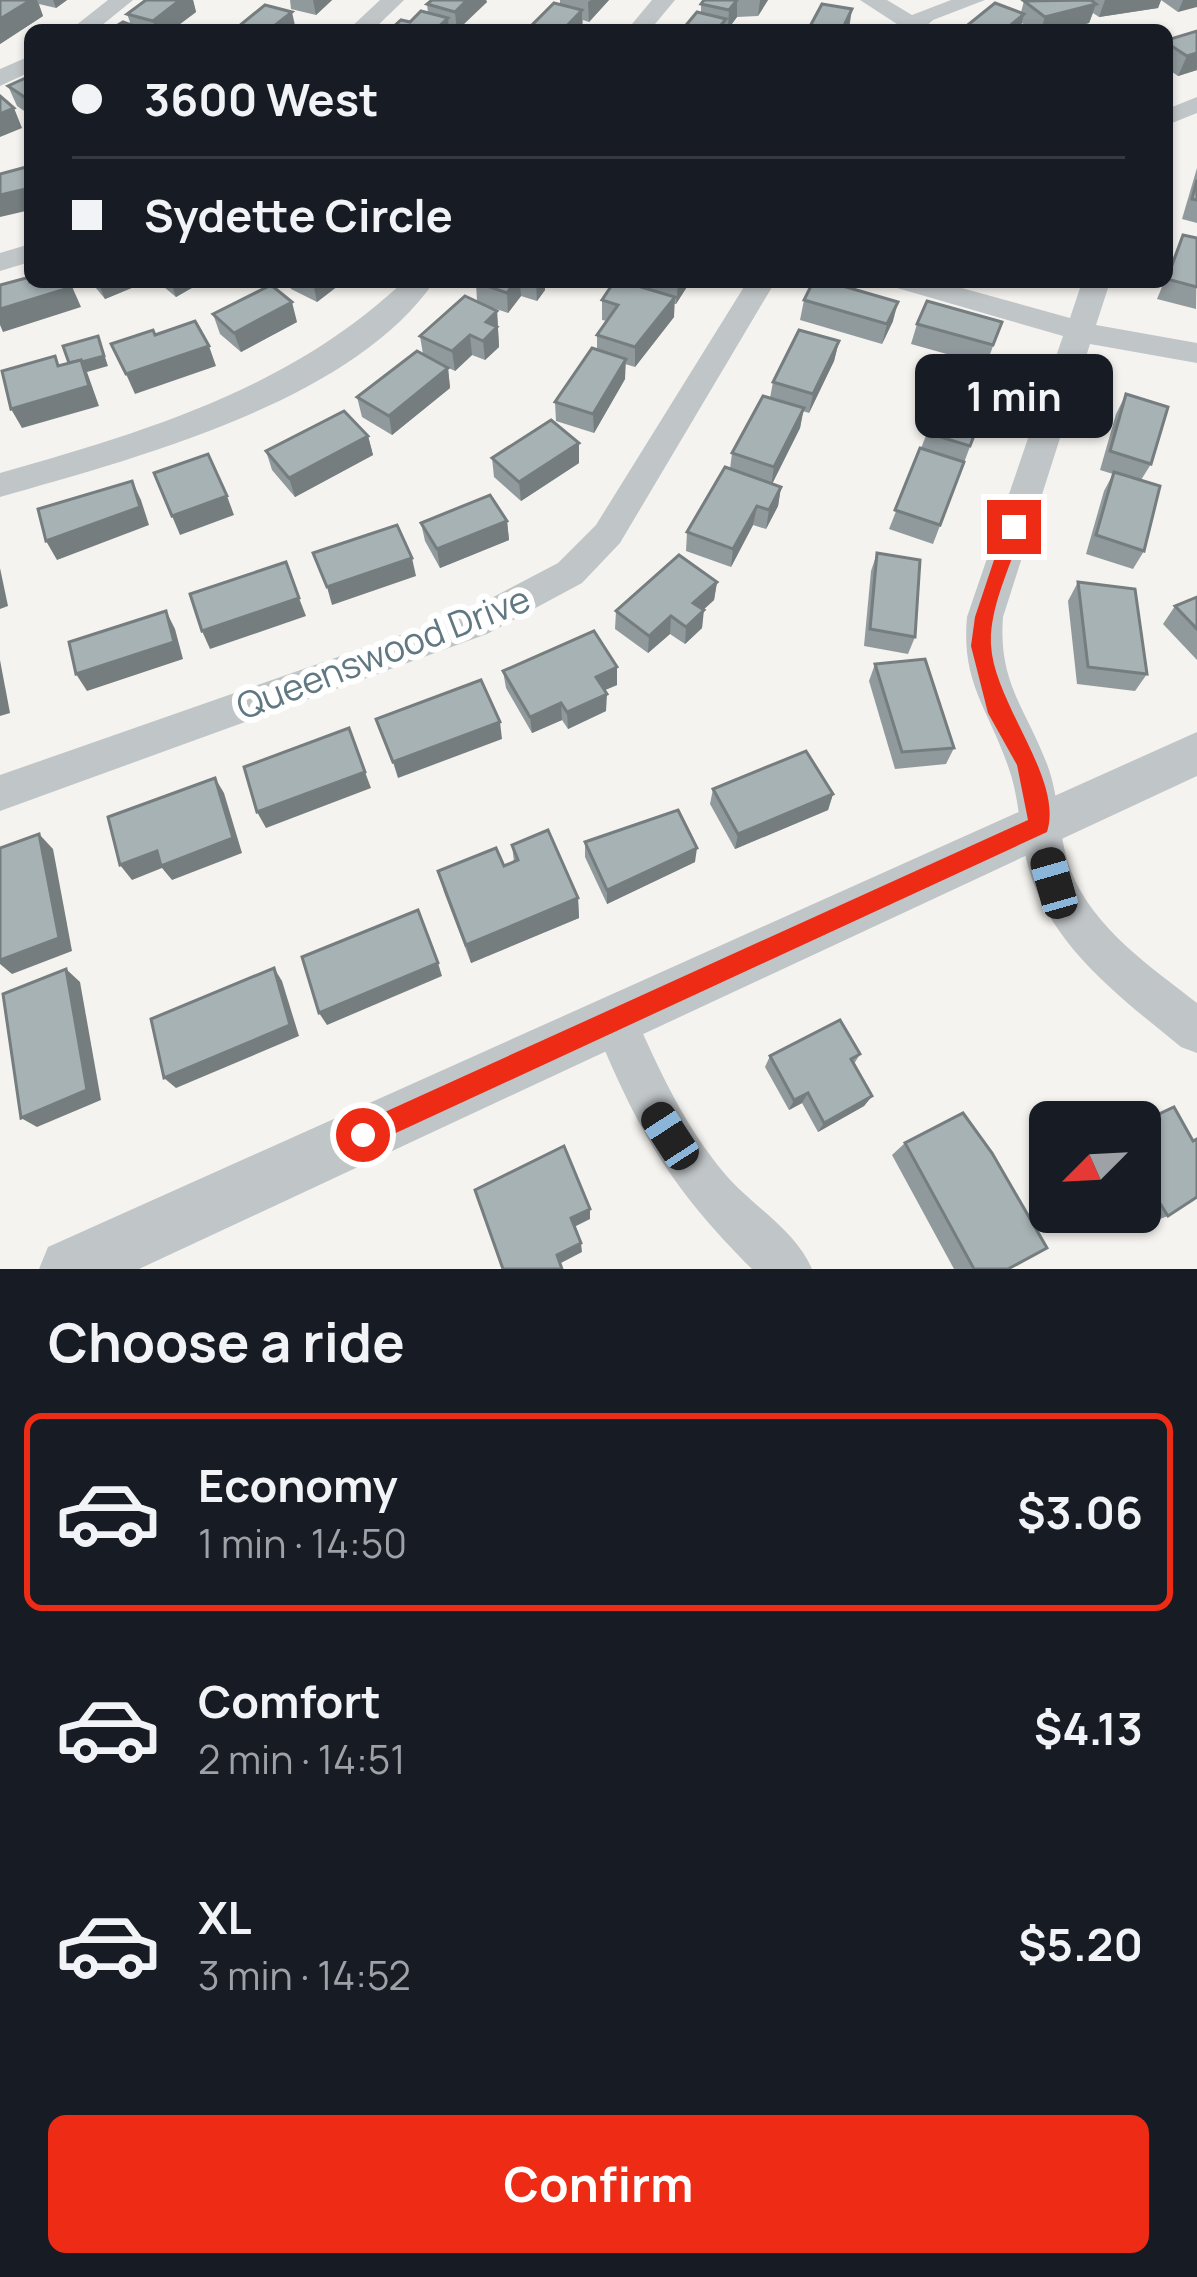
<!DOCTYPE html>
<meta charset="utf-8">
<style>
:root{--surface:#171b24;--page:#20242c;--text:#f1f3f6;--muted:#9ea1a6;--line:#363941;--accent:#ee2b15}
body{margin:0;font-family:Manrope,sans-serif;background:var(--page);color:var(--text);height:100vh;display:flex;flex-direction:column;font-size:45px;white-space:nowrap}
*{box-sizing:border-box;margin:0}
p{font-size:39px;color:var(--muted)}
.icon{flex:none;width:66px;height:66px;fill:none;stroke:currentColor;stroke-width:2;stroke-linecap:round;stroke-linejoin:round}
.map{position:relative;height:1269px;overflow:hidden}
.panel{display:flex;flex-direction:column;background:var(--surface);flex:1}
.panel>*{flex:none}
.hud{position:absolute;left:24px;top:24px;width:1149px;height:264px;border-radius:18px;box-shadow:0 3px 9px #0004;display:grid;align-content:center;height:264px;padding:0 48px;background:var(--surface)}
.needle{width:78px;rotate:246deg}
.controls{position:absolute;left:1029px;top:1101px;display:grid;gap:24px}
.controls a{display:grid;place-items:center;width:132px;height:132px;border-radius:18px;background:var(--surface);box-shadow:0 3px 9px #0004;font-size:60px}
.end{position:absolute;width:54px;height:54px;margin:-27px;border:15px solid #ee2b15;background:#fff;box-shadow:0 0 0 6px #fff}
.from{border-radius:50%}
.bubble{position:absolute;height:84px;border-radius:18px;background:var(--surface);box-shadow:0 3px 9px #0004;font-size:39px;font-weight:700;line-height:84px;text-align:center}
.car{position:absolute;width:36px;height:72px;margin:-36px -18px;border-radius:15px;box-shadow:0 0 9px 3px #0007;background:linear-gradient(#222 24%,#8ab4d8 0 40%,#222 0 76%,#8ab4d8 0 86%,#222 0)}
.hud b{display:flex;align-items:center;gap:42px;height:114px;font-size:45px}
.hud b+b{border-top:3px solid var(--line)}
.hud i{width:30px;height:30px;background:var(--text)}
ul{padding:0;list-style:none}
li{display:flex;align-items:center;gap:36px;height:198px;margin:0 24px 18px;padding:0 24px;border:6px solid transparent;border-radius:18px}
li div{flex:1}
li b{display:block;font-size:45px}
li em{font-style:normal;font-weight:700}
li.active{border-color:var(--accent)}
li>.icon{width:108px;height:108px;stroke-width:1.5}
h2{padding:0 48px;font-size:54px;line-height:144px}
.primary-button{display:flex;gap:24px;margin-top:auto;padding:24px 48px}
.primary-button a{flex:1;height:138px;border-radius:18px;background:var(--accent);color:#fff;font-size:48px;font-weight:700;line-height:138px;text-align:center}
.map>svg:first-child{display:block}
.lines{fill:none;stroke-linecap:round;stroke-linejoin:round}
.minor{fill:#c0c5c7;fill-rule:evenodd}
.tertiary{fill:#c0c5c7;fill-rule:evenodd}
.wall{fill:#90999c}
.shaded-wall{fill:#757d7f}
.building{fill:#a7b2b5;stroke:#757d7f;stroke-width:3}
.route{fill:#ee2b15}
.labels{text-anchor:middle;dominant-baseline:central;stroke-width:12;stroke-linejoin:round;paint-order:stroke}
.street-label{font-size:36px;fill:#617882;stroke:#fff}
</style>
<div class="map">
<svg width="1197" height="1269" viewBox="0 0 1197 1269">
<rect width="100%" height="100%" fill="#f4f3ef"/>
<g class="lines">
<g class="minor">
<polygon points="108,0 133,0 96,30 70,30"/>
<polygon points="380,0 404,0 373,30 348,30"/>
<polygon points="652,0 675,0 650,30 627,30"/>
<polygon points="860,0 887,0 912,15 951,0 985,0 933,20 922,30 898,30 900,26"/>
<polygon points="30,56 30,72 0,86 0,69"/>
<polygon points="1197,97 1197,113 1167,125 1167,109"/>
<polygon points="30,244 30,262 0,271 0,253"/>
<path d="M 403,282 L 434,282 C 350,403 135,458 0,497 L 0,473 C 147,431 289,389 403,282 Z"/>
<polygon points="747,282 775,282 620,543 582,583 487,634 0,811 0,775 461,614 558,563 596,525"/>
<path d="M 893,282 L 940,282 L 1070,318 L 1082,282 L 1110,282 L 1096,325 L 1197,343 L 1197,363 L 1090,344 L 1003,617 C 998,682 1025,707 1047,764 C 1060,798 1058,837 1071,871 C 1093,928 1151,967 1197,1003 L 1197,1053 L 1181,1047 C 1120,997 1050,946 1028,866 C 1019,833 1020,798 1008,766 C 988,708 961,683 967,617 L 1063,336 L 897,288 Z"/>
<path d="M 614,998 L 630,1004 C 656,1064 683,1124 725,1174 C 752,1206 795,1229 812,1269 L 752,1269 C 668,1185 637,1129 592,1020 L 598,1004 Z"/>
</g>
<polygon class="tertiary" points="1197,732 1197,776 139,1269 39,1269 48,1247"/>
</g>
<g class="wall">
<polygon points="0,0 67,0 56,8 39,4 43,16 0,44"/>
<polygon points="146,0 193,0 196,12 172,30 110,30 131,25 127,14"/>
<polygon points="290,0 332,0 316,15 291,9"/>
<polygon points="432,0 486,0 487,2 458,30 390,30 428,13 427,4"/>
<polygon points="560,0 609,0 589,22 583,20 582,30 527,30 560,4"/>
<polygon points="704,0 768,0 758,16 737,17 728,29 682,30 701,13 701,4"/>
<polygon points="1027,0 1197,0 1178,12 1161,0 1158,8 1099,17 1093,13 1089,23 1063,30 1031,30 1022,23 1020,30 964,30 964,28 1021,12 1024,1"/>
<polygon points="1197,31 1197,70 1178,76 1168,69 1167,73 1167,40"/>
<polygon points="30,76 30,115 17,106 8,86"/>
<polygon points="1197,168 1197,223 1182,219"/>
<polygon points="1183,235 1197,238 1196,309 1157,299 1164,282 1167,282 1167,272"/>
<polygon points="91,282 146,282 105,299"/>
<polygon points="158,282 202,282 176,297"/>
<polygon points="289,282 343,282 317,302 291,289"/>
<polygon points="476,282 545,282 545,290 537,301 521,296 508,313 485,305 497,311 499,347 485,360 472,355 455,371 438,363 448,368 450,388 392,435 362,417 357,397 423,354 420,336 477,302"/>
<polygon points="643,282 690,282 676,304 674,304 674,317 635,367 625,364 625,379 594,433 556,421 555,402 597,350 597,335 607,321 602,320 602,300 643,288"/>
<polygon points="804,300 893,321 882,344 800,320"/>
<polygon points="213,314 297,322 241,352 220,334"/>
<polygon points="1002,322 986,365 911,344 917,324"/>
<polygon points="839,341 834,361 809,413 803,411 800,428 772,484 781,487 778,506 766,529 753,525 731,567 686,551 687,532 730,469 732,453 770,398 773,382"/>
<polygon points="992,389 933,544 889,529 927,433"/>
<polygon points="1126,394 1151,464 1141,480 1144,551 1133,569 1086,554 1104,491 1113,474 1100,470 1116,414"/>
<polygon points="368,436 373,455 295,497 272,470 266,451"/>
<polygon points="579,443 579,463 521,501 494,477 492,458"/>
<polygon points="507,521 509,540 440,568 425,541 421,523"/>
<polygon points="877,553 915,637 908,654 864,646 871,571"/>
<polygon points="717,582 714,600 703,610 702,628 685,644 670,634 648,653 615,629 616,611"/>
<polygon points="1078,582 1147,674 1135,691 1077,684 1068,601"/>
<polygon points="1197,597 1197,660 1163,624 1175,606"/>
<polygon points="875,664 954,748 946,764 895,769 869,681"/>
<polygon points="617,667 617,685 604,690 606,711 568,729 562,720 532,733 506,688 503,671"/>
<polygon points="713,789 833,794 828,810 735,849 710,804"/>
<polygon points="585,842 695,862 607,904 585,857"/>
<polygon points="512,845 578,898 579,918 471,963 444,892 438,871 504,866 514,862"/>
<polygon points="860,1054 854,1064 872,1096 864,1106 818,1132 802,1103 789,1110 765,1067 770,1056"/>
<polygon points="1140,1123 1168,1216 1151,1222 1140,1204"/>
<polygon points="905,1143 1008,1269 954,1269 892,1155"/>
</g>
<g class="shaded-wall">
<polygon points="31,0 37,0 43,16 0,44 0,19"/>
<polygon points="53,0 67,0 56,8"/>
<polygon points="180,0 193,0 196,12 172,30 156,30 153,21"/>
<polygon points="313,0 332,0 316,15"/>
<polygon points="467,0 486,0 487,2 457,30 455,12"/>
<polygon points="591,0 609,0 589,22 588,2"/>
<polygon points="737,0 737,17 728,29 729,10"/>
<polygon points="760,0 768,0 758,16"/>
<polygon points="1105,0 1161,0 1158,8 1099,17"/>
<polygon points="1183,0 1197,0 1197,7 1178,12"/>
<polygon points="1096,4 1089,23 1063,30 1041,30 1045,17"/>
<polygon points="852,9 849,29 842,30"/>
<polygon points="582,10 582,30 563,30"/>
<polygon points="292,12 296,30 269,30"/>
<polygon points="1024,14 1020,30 1005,30"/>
<polygon points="448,18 449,30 435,30"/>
<polygon points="1197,53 1197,70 1178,76 1187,56"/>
<polygon points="14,108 22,128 0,137 0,114"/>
<polygon points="30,188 30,210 0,217 0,195"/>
<polygon points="70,282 81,307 3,332 0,325 0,309"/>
<polygon points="98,282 146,282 105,299"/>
<polygon points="171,282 202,282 176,297"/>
<polygon points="313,282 343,282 317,302"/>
<polygon points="515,282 520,282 521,296 508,313 507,293"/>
<polygon points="536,282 545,282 545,290 537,301"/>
<polygon points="679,282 690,282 676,304 678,284"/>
<polygon points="675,297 674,317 635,367 635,347"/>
<polygon points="292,302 297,322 241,352 234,333"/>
<polygon points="898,302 893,321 882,344 887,324"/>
<polygon points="497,311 499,347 485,360 483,341 486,322"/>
<polygon points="470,335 472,355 455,371 452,351"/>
<polygon points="98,336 108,366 87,372 99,406 22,428 11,409 75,376"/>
<polygon points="839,341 834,361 809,413 813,394"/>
<polygon points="209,346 216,366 135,394 126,374"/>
<polygon points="626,359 625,379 594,433 593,414"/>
<polygon points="448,368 450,388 392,435 389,416"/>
<polygon points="804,408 800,428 771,486 774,467"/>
<polygon points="368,436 373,455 295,497 289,478"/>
<polygon points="579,443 579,463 521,501 519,482"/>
<polygon points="132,481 141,500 149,525 57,560 46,541"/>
<polygon points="781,487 778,506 766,529 769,510"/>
<polygon points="227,496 234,515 180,535 172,516"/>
<polygon points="757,506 753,525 731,567 733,549"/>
<polygon points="507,521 509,540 440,568 437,549"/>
<polygon points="412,558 416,576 332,605 327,587"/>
<polygon points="0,568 8,606 0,609"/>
<polygon points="717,582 714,600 691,621 693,603"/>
<polygon points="299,598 306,616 210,649 202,631"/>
<polygon points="704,610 702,628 685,644 686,627"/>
<polygon points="166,611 175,629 183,659 87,691 76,674"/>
<polygon points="671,616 670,634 648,653 649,636"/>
<polygon points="0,660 10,713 0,716"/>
<polygon points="617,667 617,685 596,694 596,677"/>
<polygon points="607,694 606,711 568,729 567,712"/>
<polygon points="561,703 562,720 532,733 530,717"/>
<polygon points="500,722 502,739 398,778 393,762"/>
<polygon points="365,772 371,788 266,828 257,812"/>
<polygon points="215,778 224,793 242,853 172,880 162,868 132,880 120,865"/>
<polygon points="833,794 828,810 735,849 738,834"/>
<polygon points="39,834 53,849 72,951 12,974 0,964 0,960"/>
<polygon points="697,848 695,862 607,904 607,890"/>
<polygon points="578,898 579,918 471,963 466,945"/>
<polygon points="438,963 442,976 327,1025 319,1013"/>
<polygon points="274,968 282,981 299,1036 176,1088 164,1078"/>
<polygon points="66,969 80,982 101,1100 37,1127 21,1118"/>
<polygon points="808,1093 802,1103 789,1110 794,1100"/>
<polygon points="872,1096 864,1106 818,1132 824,1123"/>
<polygon points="590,1209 590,1219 572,1228 571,1218"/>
<polygon points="581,1243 582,1252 559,1264 557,1255"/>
</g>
<g class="building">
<polygon points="0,0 31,0 0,19"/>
<polygon points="146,0 180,0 153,21 127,14"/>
<polygon points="432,0 467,0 455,12 427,4"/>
<polygon points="704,0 737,0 729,10 701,4"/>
<polygon points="1091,0 1096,4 1045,17 1024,1"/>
<polygon points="554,3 582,10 563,30 527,30"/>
<polygon points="995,3 1024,14 1005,30 969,30 964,28"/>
<polygon points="822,4 852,9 842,30 808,30"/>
<polygon points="265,5 292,12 269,30 254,30 239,26"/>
<polygon points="421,11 448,18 435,30 390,30 401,20 410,22"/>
<polygon points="697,12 726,19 717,30 682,30"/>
<polygon points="123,22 145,30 110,30"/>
<polygon points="1197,31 1197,53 1187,56 1167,43 1167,40"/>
<polygon points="30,76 30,96 26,98 8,86"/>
<polygon points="0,96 14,108 0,114"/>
<polygon points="30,166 30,188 0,195 0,174"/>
<polygon points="1197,180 1197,200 1192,199"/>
<polygon points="1183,235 1197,238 1197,287 1167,279"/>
<polygon points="30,277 30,282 70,282 72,287 0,309 0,285"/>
<polygon points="476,282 515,282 507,293"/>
<polygon points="614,282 624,282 675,297 635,347 597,335 618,305 602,300"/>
<polygon points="813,282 829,282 898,302 887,324 804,300"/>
<polygon points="271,285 292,302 234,333 213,314"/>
<polygon points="465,296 497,311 486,322 497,327 483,341 470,335 452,351 420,336"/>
<polygon points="927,301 1002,322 993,345 917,324"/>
<polygon points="195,321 209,346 126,374 111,344 153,330 155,335"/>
<polygon points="799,330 839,341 813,394 773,382"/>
<polygon points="98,336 104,356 82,362 81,360 69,363 63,346"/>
<polygon points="592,348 626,359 593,414 555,402"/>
<polygon points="417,351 448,368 389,416 357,397"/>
<polygon points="55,356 58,366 81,360 89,386 11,409 2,371"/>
<polygon points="950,377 992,389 970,446 927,433"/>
<polygon points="1126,394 1168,407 1151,464 1110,451"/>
<polygon points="763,396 804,408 774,467 732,453"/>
<polygon points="344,411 368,436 289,478 266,451"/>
<polygon points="551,420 579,443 519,482 492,458"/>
<polygon points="920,448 964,462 940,525 895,510"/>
<polygon points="208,454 227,496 172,516 154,473"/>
<polygon points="725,467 781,487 769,510 757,506 733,549 687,532"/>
<polygon points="1114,472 1160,486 1144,551 1096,535"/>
<polygon points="132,481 140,507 46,541 38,509"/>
<polygon points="490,495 507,521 437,549 421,523"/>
<polygon points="397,525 412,558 327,587 313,553"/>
<polygon points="877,553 920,560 915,637 870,629"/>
<polygon points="679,555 717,582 693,603 704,610 686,627 671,616 649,636 616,611"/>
<polygon points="286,562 299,598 202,631 190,594"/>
<polygon points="1078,582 1135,589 1147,674 1088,667"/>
<polygon points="1197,597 1197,629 1175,606"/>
<polygon points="166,611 174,642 76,674 69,642"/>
<polygon points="594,631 617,667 596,677 607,694 567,712 561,703 530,717 503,671"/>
<polygon points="925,659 954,748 902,752 875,664"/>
<polygon points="481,680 500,722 393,762 376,719"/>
<polygon points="349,728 365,772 257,812 244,767"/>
<polygon points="806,751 833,794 738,834 713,789"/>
<polygon points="215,778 233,838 161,866 157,851 120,865 108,817"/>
<polygon points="678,810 697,848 607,890 585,842"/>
<polygon points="548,830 578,898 466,945 438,871 496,848 504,866 518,860 512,845"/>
<polygon points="39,834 59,938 0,960 0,848"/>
<polygon points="418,910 438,963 319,1013 302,957"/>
<polygon points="274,968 290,1025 164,1078 151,1019"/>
<polygon points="66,969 87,1090 21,1118 3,994"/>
<polygon points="840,1020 860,1054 851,1059 872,1096 824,1123 808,1093 794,1100 770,1056"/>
<polygon points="1174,1107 1193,1141 1197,1139 1197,1197 1168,1216 1140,1172 1140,1123"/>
<polygon points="963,1113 992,1153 1047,1248 1008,1269 974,1269 905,1143"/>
<polygon points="564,1146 590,1209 571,1218 581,1243 557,1255 562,1269 503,1269 475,1190"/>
</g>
<path class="route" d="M 1014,520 L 1023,527 C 1012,563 989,607 991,645 C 994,704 1064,779 1047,832 L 372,1144 L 354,1144 L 354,1126 L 1028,820 L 1017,765 L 988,713 L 971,646 L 975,617 L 1005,527 Z"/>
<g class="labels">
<g class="street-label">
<text transform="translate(383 652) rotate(-21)">Queenswood Drive</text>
</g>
</g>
</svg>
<div class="controls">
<a><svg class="needle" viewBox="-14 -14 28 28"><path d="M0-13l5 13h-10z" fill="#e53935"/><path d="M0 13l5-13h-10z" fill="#9ea1a6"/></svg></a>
</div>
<i class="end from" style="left:363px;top:1135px"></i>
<i class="end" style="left:1014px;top:527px"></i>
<div class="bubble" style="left:915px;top:354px;width:198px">1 min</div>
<i class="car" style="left:1054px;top:883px;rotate:344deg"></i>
<i class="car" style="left:670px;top:1136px;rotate:327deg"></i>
<div class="hud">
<b><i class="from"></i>3600 West</b>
<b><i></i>Sydette Circle</b>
</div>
</div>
<section class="panel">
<h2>Choose a ride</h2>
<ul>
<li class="active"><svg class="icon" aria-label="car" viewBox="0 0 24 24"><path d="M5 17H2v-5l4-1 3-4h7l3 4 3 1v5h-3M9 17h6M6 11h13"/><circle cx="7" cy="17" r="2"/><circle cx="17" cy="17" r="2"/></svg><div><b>Economy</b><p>1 min · 14:50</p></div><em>$3.06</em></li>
<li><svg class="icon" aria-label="car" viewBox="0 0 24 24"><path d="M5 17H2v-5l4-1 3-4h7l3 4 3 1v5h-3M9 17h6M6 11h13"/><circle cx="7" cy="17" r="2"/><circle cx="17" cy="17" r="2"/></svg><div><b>Comfort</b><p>2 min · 14:51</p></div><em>$4.13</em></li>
<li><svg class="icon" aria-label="car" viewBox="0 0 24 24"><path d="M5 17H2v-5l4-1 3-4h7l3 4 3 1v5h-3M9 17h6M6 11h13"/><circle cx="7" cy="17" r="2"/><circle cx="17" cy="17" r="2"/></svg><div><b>XL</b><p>3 min · 14:52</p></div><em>$5.20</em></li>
</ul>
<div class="primary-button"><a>Confirm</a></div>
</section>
